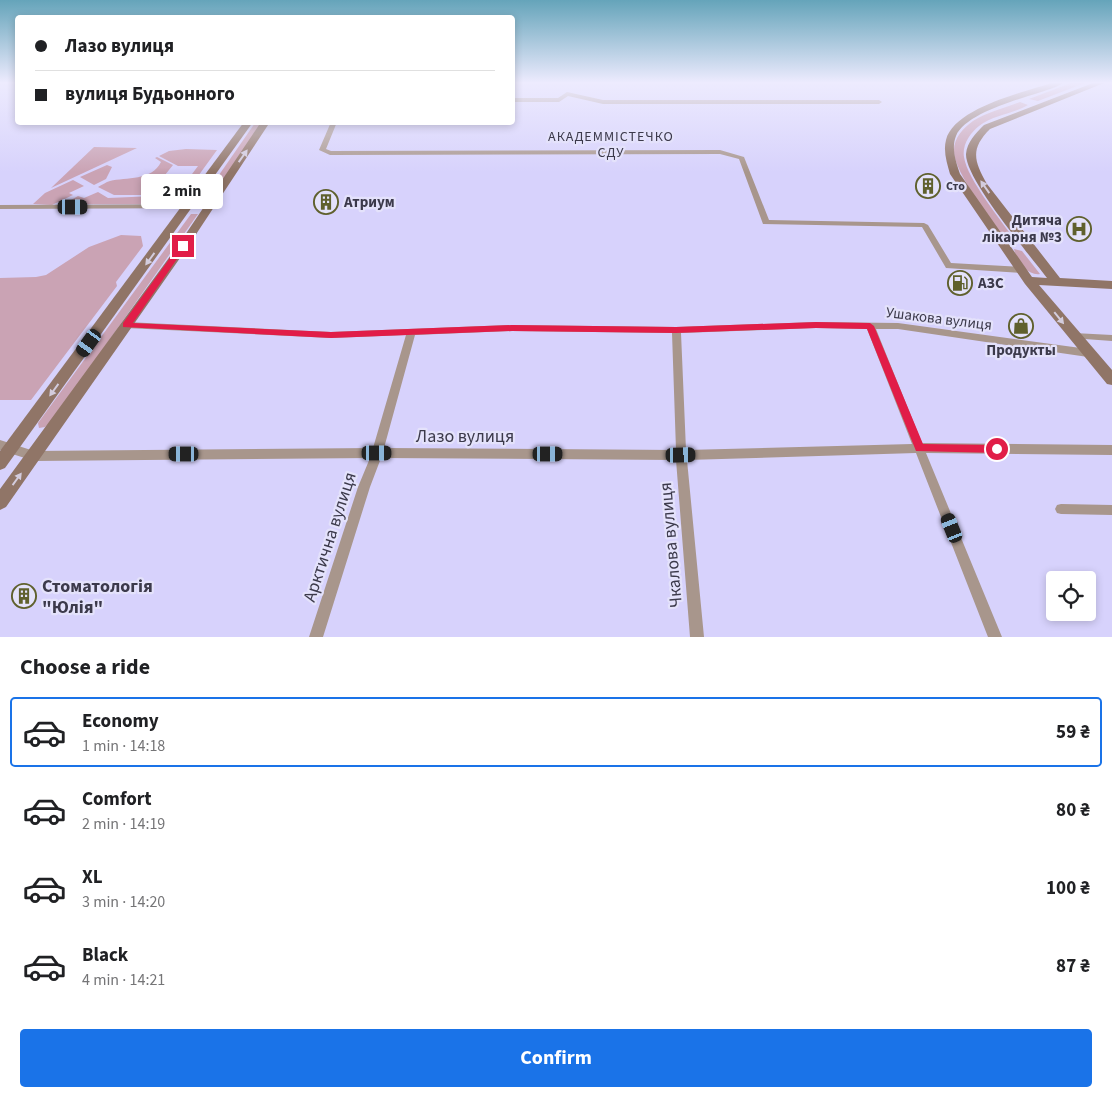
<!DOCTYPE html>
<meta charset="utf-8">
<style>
:root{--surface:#fff;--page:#f6f6f6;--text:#202124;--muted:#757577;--line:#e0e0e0;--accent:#1a73e8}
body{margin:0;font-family:"Source Sans 3",sans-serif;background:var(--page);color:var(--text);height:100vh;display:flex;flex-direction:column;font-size:19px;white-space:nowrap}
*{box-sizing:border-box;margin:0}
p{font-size:16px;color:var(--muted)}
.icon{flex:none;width:28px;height:28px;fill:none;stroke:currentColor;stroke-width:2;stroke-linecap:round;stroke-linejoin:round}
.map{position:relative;height:637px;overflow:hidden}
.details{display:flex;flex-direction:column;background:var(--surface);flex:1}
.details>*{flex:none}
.banner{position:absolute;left:15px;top:15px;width:500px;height:110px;border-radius:5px;box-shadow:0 2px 8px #0003;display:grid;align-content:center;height:110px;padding:0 20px;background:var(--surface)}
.buttons{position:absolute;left:1046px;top:571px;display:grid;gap:10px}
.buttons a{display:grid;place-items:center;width:50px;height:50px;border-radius:5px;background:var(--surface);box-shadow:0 2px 8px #0003;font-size:25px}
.end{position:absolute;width:22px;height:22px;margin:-11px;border:6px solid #e11d48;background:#fff;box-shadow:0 0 0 2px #fff}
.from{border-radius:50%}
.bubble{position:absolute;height:35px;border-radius:5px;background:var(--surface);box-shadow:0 2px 8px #0003;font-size:16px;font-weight:700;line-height:35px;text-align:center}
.car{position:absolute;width:15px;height:30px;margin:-15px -8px;border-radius:6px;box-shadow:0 0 4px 1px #0007;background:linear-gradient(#222 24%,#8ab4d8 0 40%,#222 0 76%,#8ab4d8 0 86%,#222 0)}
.banner b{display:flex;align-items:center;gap:18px;height:48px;font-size:19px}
.banner b+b{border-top:1px solid var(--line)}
.banner i{width:12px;height:12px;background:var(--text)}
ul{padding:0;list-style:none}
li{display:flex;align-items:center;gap:15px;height:70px;margin:0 10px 8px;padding:0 10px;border:2px solid transparent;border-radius:5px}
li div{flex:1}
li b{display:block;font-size:19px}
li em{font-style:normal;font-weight:700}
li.current{border-color:var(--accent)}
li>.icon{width:45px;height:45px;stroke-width:1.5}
h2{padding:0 20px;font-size:22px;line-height:60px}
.button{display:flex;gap:10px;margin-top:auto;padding:10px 20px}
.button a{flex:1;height:58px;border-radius:5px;background:var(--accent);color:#fff;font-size:20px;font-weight:700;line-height:58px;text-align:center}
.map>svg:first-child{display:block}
.green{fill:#caa3b4}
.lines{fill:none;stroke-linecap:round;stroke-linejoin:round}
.street{fill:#a8968c;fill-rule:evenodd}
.secondary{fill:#907567;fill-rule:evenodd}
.oneway{fill:#d3ccdd}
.route{fill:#e11d48}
.labels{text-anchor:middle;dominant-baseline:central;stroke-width:4.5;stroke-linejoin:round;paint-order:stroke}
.far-poi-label{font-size:12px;font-weight:bold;fill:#3c3a4b;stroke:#e4e2fb;text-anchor:start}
.far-neighbourhood-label{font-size:14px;letter-spacing:1px;fill:#3c3a4b;stroke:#e4e2fb}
.poi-label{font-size:15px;font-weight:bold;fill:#3c3a4b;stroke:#e4e2fb;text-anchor:start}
.street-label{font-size:15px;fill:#3c3a4b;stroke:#e4e2fb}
.near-street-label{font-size:18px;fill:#3c3a4b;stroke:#e4e2fb}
.near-poi-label{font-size:18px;font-weight:bold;fill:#3c3a4b;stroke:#e4e2fb;text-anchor:start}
</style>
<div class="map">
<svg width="1112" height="637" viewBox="0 0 1112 637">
<rect width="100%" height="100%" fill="#d7d2fc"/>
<g class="green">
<polygon points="1071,83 1085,83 1038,101 1029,99"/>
<path d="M 1020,102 L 1028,105 C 1013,114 993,115 979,126 C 970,133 962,145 964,157 C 967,179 1003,223 1017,243 L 1016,245 L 1006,242 C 993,222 955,174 954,152 C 953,139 963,128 973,121 C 987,112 1005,108 1020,102 Z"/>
<polygon points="255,123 263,123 208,200 201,201"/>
<polygon points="94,147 137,148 51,188"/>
<polygon points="186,149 217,150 180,201 172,201 198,166 178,166 159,156 169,151"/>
<path d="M 157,157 L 173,165 L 152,191 L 142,195 L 114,195 L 98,187 C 102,185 106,182 110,181 C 126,177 152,181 161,162 L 155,158 Z"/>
<polygon points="107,165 112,167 106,179 94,185 80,177"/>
<polygon points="73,180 84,186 69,193 73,195 52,205 33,204 45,193"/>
<polygon points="98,192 108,198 155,196 144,204 71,204 71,200 78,196 84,198"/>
<polygon points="191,214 198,214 53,420 45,427 39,428 38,423"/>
<polygon points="121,235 141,236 143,246 116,282 117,286 31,400 0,400 0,278 36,277 46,275 89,247"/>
<path d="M 1014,249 L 1022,251 L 1040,274 C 1027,276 1016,260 1014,249 Z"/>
</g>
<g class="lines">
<g class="street">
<polygon points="567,92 603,100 879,100 882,102 879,104 603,104 568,96 559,102 512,102 512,98 558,98"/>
<polygon points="331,122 337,122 326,149 331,151 720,150 744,157 769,220 924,223 928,225 951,263 1021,267 1025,270 1021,273 946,268 922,227 763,224 739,159 720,154 330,155 319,150"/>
<polygon points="209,204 213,206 212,208 0,209 0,205"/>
<path d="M 126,322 L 331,332 L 512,325 L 676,327 L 816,322 L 898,323 L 1088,349 L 1091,351 L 1093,353 L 1091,355 L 1088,357 L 898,329 L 876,329 L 922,443 L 1112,445 L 1112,455 L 926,453 L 1002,637 L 988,637 L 916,453 L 687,460 L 704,637 L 690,637 L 676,460 L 381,458 L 370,487 L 323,637 L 309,637 L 358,487 L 370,458 L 34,461 L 0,450 L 0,440 L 34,451 L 373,448 L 406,335 L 331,338 L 126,328 L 122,325 ZM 816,328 L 867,329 L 912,444 L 686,450 L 681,333 ZM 512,331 L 672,333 L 676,450 L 384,448 L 415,335 Z"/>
<polygon points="1074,333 1112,335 1112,341 1071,338 1070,336 1071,334"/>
<polygon points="1061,504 1112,505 1112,515 1061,514 1057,513 1055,509 1057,505"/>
</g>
<g class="secondary">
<path d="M 1052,83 L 1063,83 C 1056,88 1046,90 1038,93 C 1016,100 965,114 956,136 C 951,148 956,162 960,174 L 1032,277 L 1047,278 C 1029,254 965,179 966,154 C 967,142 976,133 984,125 L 1093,83 L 1104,83 L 990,129 C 970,149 974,161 987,184 L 1060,278 L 1112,281 L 1112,289 L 1039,285 L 1112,370 L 1112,385 L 1107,384 L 1025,284 L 950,174 C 947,163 943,151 946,140 C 954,108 1024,92 1052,83 Z"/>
<polygon points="244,122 253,122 5,468 0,470 0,451"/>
<polygon points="261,122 270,122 187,248 6,507 0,510 0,489 179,244"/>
</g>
</g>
<defs><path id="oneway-solid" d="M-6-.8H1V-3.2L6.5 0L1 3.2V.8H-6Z" transform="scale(1.25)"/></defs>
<g class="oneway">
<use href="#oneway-solid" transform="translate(243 156) rotate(-55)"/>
<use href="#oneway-solid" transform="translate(985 187) rotate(-125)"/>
<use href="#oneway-solid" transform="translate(150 259) rotate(126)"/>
<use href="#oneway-solid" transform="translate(1059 318) rotate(51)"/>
<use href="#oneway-solid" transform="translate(54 390) rotate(126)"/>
<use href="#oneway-solid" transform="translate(17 479) rotate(-54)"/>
</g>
<linearGradient id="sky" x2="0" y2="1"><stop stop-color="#65a4ba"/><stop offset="0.48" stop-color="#edebfe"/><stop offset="1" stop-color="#edebfe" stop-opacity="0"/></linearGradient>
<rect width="1112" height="172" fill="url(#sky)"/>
<polygon class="route" points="180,244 186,246 133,323 331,332 512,325 676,327 816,322 870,323 874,326 923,444 997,445 1002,449 997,453 916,451 867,329 816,328 676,333 512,331 331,338 123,327 123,323"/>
<defs>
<symbol id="building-ring" viewBox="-11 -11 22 22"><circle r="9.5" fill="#e4e2fb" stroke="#5f602d" stroke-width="1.5"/><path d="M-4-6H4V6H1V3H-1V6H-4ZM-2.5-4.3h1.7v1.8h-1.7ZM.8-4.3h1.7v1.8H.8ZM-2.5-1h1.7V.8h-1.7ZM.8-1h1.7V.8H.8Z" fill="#5f602d"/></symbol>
<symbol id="hospital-ring" viewBox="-11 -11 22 22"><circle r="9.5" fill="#e4e2fb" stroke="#5f602d" stroke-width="1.5"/><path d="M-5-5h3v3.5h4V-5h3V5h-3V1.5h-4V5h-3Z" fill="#5f602d"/></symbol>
<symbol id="fuel-ring" viewBox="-11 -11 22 22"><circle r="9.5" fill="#e4e2fb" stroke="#5f602d" stroke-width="1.5"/><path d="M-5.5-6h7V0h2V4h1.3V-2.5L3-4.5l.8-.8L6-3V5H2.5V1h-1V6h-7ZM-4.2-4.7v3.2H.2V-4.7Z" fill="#5f602d"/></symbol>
<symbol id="shop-ring" viewBox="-11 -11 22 22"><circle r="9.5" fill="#e4e2fb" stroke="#5f602d" stroke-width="1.5"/><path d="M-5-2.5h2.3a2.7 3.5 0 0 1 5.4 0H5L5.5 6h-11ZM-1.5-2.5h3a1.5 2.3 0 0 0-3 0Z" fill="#5f602d"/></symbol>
</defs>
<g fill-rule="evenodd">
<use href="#building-ring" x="914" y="172" width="28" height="28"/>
<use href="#building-ring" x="312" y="188" width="28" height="28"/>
<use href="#hospital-ring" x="1065" y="215" width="28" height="28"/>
<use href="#fuel-ring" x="946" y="269" width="28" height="28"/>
<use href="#shop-ring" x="1007" y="312" width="28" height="28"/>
<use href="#building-ring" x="10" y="582" width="28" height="28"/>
</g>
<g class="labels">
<g class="far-poi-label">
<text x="946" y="186">Сто</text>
</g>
<g class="far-neighbourhood-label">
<text x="611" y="137">АКАДЕММІСТЕЧКО<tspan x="611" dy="16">СДУ</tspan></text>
</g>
<g class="poi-label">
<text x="344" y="202">Атриум</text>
<text x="1062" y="220" text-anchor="end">Дитяча<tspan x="1062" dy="17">лікарня №3</tspan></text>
<text x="978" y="283">АЗС</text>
<text x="1021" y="350" text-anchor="middle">Продукты</text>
</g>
<g class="street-label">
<text transform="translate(939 319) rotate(7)">Ушакова вулиця</text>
</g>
<g class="near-street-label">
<text x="465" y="436">Лазо вулиця</text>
<text transform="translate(330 537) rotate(-72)">Арктична вулиця</text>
<text transform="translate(671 545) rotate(-95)">Чкалова вулиця</text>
</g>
<g class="near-poi-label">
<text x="42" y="586">Стоматологія<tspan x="42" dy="21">"Юлія"</tspan></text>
</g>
</g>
</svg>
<div class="buttons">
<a><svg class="icon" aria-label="locate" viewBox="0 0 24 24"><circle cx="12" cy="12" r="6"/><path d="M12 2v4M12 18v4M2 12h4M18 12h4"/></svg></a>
</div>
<i class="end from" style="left:997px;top:449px"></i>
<i class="end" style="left:183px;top:246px"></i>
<div class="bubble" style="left:141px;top:174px;width:82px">2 min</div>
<i class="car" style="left:73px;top:207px;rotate:90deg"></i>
<i class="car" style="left:89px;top:343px;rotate:216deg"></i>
<i class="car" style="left:377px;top:453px;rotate:90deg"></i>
<i class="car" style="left:184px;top:454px;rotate:270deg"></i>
<i class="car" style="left:548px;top:454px;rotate:90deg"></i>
<i class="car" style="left:681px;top:455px;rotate:89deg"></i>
<i class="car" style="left:952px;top:528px;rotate:338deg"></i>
<div class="banner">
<b><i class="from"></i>Лазо вулиця</b>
<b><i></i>вулиця Будьонного</b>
</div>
</div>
<section class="details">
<h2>Choose a ride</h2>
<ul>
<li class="current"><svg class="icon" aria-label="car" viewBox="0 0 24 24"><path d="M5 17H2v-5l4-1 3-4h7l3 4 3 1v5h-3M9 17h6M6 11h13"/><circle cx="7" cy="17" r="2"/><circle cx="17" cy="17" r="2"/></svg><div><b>Economy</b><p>1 min · 14:18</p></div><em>59 ₴</em></li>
<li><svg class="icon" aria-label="car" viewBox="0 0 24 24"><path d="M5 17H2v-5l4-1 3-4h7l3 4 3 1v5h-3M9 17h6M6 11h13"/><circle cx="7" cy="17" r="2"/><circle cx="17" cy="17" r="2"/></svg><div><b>Comfort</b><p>2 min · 14:19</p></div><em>80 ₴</em></li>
<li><svg class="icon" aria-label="car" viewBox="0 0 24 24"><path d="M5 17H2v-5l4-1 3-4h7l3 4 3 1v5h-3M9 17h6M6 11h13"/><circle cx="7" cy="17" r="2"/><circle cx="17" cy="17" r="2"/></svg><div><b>XL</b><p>3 min · 14:20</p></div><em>100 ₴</em></li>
<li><svg class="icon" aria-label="car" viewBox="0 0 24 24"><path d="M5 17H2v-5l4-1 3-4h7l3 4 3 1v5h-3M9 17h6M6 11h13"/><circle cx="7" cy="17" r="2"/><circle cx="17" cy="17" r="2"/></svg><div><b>Black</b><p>4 min · 14:21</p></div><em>87 ₴</em></li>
</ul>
<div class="button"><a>Confirm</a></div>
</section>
